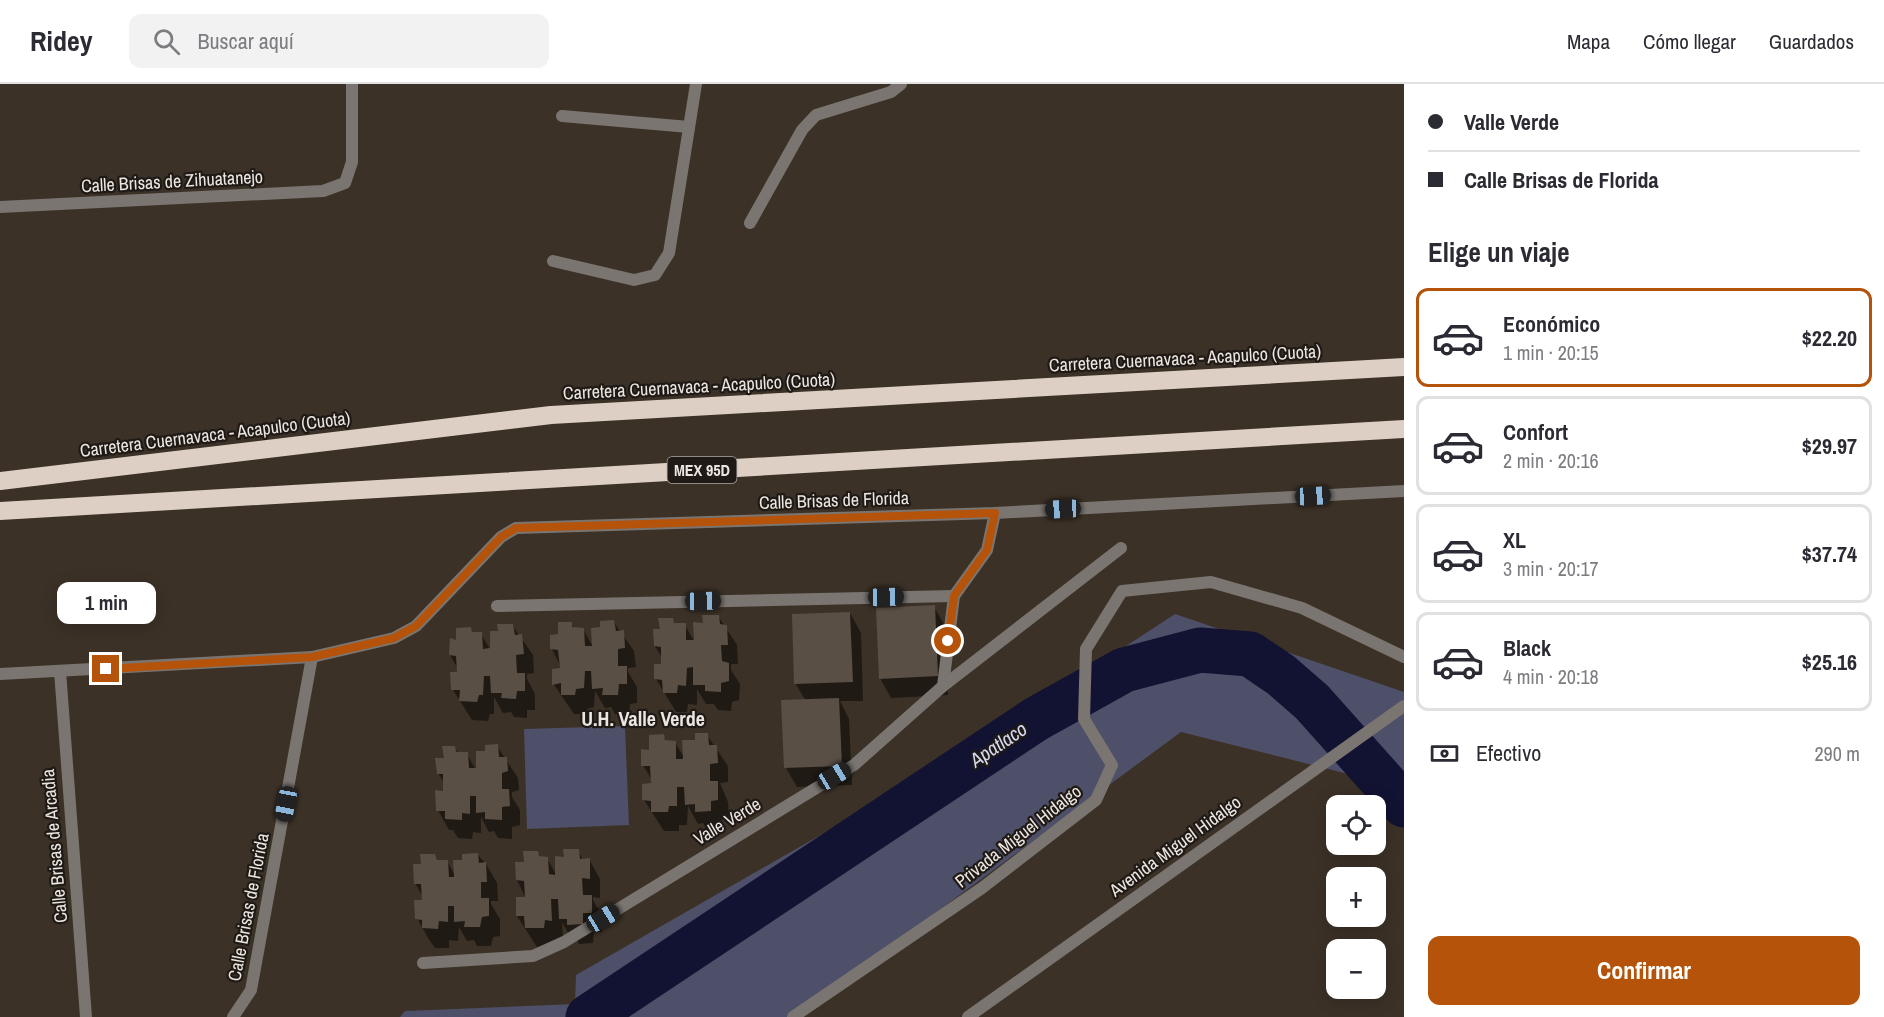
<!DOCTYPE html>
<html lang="es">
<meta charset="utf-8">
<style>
:root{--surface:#fff;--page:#f2f2f3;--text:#2b2b33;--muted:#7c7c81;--line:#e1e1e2;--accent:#b45309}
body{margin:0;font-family:"Archivo Narrow",sans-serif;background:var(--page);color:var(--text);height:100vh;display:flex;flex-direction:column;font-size:22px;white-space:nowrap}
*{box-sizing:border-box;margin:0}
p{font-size:20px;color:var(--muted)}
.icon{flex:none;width:33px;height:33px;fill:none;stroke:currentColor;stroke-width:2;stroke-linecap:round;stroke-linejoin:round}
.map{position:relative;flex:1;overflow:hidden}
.sheet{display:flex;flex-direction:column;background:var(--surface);width:480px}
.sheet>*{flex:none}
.top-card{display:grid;align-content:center;height:132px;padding:0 24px;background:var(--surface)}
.controls{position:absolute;left:1326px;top:711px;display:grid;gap:12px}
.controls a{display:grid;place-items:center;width:60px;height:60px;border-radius:12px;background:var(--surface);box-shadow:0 3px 15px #0003;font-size:30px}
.end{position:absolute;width:27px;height:27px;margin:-14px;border:8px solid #b45309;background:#fff;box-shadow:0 0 0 3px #fff}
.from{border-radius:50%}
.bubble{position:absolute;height:42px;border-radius:12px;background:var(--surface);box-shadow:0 3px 15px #0003;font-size:20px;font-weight:700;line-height:42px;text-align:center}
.car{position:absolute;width:18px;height:36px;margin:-18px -9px;border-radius:8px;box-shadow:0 0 4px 2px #0007;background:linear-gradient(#222 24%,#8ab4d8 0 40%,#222 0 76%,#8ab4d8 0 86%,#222 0)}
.top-card b{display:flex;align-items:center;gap:21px;height:57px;font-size:22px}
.top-card b+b{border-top:2px solid var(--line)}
.top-card i{width:15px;height:15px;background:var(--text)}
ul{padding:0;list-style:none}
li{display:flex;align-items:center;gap:18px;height:99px;margin:0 12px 9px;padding:0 12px;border:3px solid var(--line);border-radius:12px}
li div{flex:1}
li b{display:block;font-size:22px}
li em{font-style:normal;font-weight:700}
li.current{border-color:var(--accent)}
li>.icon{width:54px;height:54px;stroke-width:1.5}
h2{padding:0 24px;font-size:27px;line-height:72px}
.pay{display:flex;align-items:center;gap:15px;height:66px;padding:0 24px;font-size:22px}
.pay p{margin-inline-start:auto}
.primary-button{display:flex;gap:12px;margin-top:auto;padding:12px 24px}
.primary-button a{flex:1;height:69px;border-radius:12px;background:var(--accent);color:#fff;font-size:24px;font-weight:700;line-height:69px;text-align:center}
header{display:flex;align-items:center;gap:36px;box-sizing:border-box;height:84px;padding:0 30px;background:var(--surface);border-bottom:2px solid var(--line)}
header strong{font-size:28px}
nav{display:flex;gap:33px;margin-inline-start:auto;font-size:21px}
.search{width:420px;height:54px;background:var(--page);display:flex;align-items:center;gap:15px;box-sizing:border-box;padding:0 21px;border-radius:12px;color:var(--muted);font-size:22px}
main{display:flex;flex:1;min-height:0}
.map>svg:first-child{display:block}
.green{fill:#4d5068}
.shadow{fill:#0007}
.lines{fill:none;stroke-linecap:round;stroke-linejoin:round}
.river{stroke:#121232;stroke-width:45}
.building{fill:#5a4f45}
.service{stroke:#7a7570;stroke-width:12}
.minor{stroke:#7a7570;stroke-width:12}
.tertiary{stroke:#7a7570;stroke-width:12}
.motorway{stroke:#ddcfc3;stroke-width:18}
.route{stroke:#b45309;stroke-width:8}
.labels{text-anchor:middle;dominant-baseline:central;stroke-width:4.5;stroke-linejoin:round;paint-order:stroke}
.shield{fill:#1f1a16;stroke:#afa9a3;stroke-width:1.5}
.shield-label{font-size:16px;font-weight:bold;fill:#ede6e0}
.street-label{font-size:18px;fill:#ede6e0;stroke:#1f1a16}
.neighbourhood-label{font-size:20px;font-weight:bold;fill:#ede6e0;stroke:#1f1a16}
.water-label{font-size:20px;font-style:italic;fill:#d6d9f4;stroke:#1f1a16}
</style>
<header>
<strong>Ridey</strong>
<div class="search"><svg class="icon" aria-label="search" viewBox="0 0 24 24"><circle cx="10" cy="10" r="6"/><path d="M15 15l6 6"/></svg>Buscar aquí</div>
<nav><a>Mapa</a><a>Cómo llegar</a><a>Guardados</a></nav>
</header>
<main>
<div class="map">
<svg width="1404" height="933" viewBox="0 0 1404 933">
<rect width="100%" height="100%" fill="#3b3127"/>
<g class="green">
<polygon points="1175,530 1404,608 1404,736 1384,699 1181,648 813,919 789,933 400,933 405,927 575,920 576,891 955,674"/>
<polygon points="625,642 629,741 527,745 524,645"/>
</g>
<g class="shadow">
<polygon points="934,523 945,542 948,611 891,614 880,594"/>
<polygon points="850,529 861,549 863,617 840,617 849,635 852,701 797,703 786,684 783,618 806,617 795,599"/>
<polygon points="718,532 737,561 738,580 731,580 731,586 740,600 739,616 732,618 731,627 718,626 714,620 706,620 697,605 697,621 688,620 687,628 676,628 656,595 663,582 662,574 655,562 661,546 673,536 675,541 685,541 695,559 704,540"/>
<polygon points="613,537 634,567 636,583 628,584 628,588 637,603 637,619 630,620 629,630 615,630 611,623 605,624 595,607 594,623 587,625 586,630 574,630 554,601 562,585 552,565 571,540 574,544 583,545 593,563 601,544"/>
<polygon points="512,541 533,571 534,589 527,590 527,595 535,610 535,626 527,626 527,634 514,633 511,628 503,629 494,613 494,630 490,630 488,637 472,636 453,606 458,585 450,571 470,544 473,549 481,550 491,567 500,548"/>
<polygon points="707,651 728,682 728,698 720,699 728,718 729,735 721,736 722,746 707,747 703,739 698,740 688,722 687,741 679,741 679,747 664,747 644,716 653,698 643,681 650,667 663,652 667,658 675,658 685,675 697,657"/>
<polygon points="497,662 518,694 519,706 512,708 512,713 520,726 520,741 512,743 512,755 498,754 494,747 489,748 481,733 481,749 473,748 472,755 458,754 453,746 449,746 438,726 445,708 445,700 438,689 454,664 458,669 467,670 477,688 487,669"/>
<polygon points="578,767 583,776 589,775 600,795 600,814 593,813 593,816 602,832 602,848 594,848 593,859 579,860 576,854 571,854 562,838 563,855 556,855 555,863 537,863 517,832 517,815 526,815 517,796 525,780 537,769 540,774 547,774 557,792 565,774"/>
<polygon points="435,771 438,777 447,777 456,793 464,777 478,771 486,780 497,799 498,817 491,817 491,820 500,835 500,852 493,853 491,862 477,862 474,856 467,857 459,843 458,857 449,856 449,864 435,864 428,854 417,834 423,813 415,799 423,781"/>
</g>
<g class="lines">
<polyline class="river" points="588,933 1036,635 1124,586 1200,566 1250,570 1281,591 1312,618 1404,721"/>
</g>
<g class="building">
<polygon points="935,521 938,592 879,595 876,524"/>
<polygon points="850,528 853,598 794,600 792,530"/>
<polygon points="702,531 719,531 720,540 727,541 728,561 721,561 722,577 729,579 729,597 721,599 721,608 705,607 705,601 693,601 693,583 687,584 686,602 678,601 677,609 663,609 662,596 654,595 654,580 661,580 661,563 654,562 653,545 660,545 658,534 673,534 674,539 686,539 686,556 694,556 693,538 703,539"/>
<polygon points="614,536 616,547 624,546 625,564 618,565 618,582 627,582 627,600 619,600 618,611 602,611 603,604 592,605 591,587 585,587 584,604 576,605 575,611 561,611 561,599 552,601 552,585 560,584 558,566 550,565 550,551 558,550 558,538 572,538 572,543 584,544 585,562 592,562 591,544 600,543 600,537"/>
<polygon points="497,540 513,540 515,551 522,550 524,570 516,571 517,589 525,589 525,607 517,607 516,615 501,614 502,609 491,609 490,592 484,592 483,611 479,611 477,618 459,617 460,606 451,606 450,588 457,588 456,572 449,571 450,554 456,556 456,544 471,543 472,548 482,548 483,565 490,564 490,547 498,547"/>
<polygon points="839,614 842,682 784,684 781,616"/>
<polygon points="695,649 708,649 709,661 717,661 718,679 710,680 710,697 718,697 718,716 711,717 711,727 695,728 695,720 685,721 684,703 677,703 677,722 669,722 668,728 651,728 651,717 642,716 642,700 651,699 650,682 641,682 641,665 649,666 649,651 664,650 665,656 676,657 676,675 683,675 682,656 695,656"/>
<polygon points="498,660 499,673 507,673 508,687 502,689 502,705 509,705 510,722 502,723 502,736 485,735 485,728 476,729 476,712 470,712 470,730 462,729 462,736 445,735 445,727 436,727 435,706 443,707 443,690 437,690 435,674 444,674 442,662 455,662 456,668 468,668 469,684 476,684 476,667 485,667 485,661"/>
<polygon points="563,765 579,765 580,775 590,774 590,795 582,794 583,811 592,811 592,829 583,829 583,840 567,841 567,835 559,835 558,815 551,815 552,837 545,836 544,844 525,844 524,832 516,832 516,813 525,813 524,797 516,796 515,778 524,778 523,767 538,767 539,772 548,773 549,790 555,791 555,772 564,773"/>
<polygon points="478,769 479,779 486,778 487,798 481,798 481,814 489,814 489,832 482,833 480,843 464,843 465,837 454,838 454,822 448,822 448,838 439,837 438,845 422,844 422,836 415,835 414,816 422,816 421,800 414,800 413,780 421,780 420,770 435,770 437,776 448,776 449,793 454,793 453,776 462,776 462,770"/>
</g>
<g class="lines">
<g class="service">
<polyline points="562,32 689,43"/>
<polyline points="750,139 802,46 816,31 891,8 901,0"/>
<polyline points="553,177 634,196 655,191 669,169 696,0"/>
</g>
<g class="minor">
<polyline points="0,123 323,107 345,99 352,78 352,0"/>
<polyline points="497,522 954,512"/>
<polyline points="60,587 86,933"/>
<polyline points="943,602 954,512 987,466 995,429"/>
<polyline points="423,879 533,872 564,858 854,681 943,602 1121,464"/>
<polyline points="233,933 251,906 312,573"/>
<polyline points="793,933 982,804 1096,716 1112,681 1084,635 1086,565 1122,507 1211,498 1302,524 1404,573"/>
</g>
<g class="tertiary">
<polyline points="0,590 312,573 394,554 416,542 501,453 516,444 995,429 1404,407"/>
<polyline points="968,933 1404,622"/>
</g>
<g class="motorway">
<polyline points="0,397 551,331 1404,283"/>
<polyline points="0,427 1404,345"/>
</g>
</g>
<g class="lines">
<polyline class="route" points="106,585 312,573 394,554 416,542 501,453 516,444 995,429 987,466 954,512 948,557"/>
</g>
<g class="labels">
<rect class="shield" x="667.5" y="373" width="69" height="26" rx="4.5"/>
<g class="shield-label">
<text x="702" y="386">MEX 95D</text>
</g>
<g class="street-label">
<text transform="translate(172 97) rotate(-3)">Calle Brisas de Zihuatanejo</text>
<text transform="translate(1185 274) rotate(-3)">Carretera Cuernavaca - Acapulco (Cuota)</text>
<text transform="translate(699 302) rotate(-3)">Carretera Cuernavaca - Acapulco (Cuota)</text>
<text transform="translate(215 350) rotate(-7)">Carretera Cuernavaca - Acapulco (Cuota)</text>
<text transform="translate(834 416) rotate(-2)">Calle Brisas de Florida</text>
<text transform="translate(727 737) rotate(-31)">Valle Verde</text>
<text transform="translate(1018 752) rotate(-38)">Privada Miguel Hidalgo</text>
<text transform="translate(54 762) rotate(-95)">Calle Brisas de Arcadia</text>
<text transform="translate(1175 762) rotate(-36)">Avenida Miguel Hidalgo</text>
<text transform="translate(248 823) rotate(-79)">Calle Brisas de Florida</text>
</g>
<g class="neighbourhood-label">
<text x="643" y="634">U.H. Valle Verde</text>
</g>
<g class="water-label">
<text transform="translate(998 660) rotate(-34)">Apatlaco</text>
</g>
</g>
</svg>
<div class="controls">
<a><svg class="icon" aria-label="locate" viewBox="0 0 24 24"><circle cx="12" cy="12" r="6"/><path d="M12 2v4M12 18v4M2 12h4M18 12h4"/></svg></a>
<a>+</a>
<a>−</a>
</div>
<i class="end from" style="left:948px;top:557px"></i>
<i class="end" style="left:106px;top:585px"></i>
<div class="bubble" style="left:57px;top:498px;width:99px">1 min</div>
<i class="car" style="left:1313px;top:412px;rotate:87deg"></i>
<i class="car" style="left:1063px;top:425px;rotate:267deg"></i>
<i class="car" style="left:886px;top:513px;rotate:89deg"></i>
<i class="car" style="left:703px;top:517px;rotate:89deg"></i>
<i class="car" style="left:834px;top:692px;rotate:59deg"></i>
<i class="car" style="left:286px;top:720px;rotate:191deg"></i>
<i class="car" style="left:603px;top:834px;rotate:59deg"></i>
</div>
<section class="sheet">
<div class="top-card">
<b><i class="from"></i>Valle Verde</b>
<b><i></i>Calle Brisas de Florida</b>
</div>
<h2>Elige un viaje</h2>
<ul>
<li class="current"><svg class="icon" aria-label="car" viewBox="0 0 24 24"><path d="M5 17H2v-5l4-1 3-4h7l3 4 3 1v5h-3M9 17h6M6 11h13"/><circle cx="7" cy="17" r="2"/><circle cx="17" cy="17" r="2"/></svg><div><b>Económico</b><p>1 min · 20:15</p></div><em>$22.20</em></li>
<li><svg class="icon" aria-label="car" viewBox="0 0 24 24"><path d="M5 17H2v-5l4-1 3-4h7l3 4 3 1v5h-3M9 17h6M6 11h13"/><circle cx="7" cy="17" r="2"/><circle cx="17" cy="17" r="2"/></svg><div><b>Confort</b><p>2 min · 20:16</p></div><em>$29.97</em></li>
<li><svg class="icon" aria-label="car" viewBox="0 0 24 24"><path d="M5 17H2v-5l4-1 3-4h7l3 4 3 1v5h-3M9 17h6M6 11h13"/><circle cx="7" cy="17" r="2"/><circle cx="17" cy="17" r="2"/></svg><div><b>XL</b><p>3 min · 20:17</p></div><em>$37.74</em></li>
<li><svg class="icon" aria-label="car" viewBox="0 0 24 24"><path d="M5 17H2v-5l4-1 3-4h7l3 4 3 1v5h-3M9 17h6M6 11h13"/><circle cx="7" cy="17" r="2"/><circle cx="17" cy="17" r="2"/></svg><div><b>Black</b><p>4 min · 20:18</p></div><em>$25.16</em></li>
</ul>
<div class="pay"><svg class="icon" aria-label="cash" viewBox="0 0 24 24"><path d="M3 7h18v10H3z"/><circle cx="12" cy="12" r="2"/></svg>Efectivo<p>290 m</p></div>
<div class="primary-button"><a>Confirmar</a></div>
</section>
</main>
